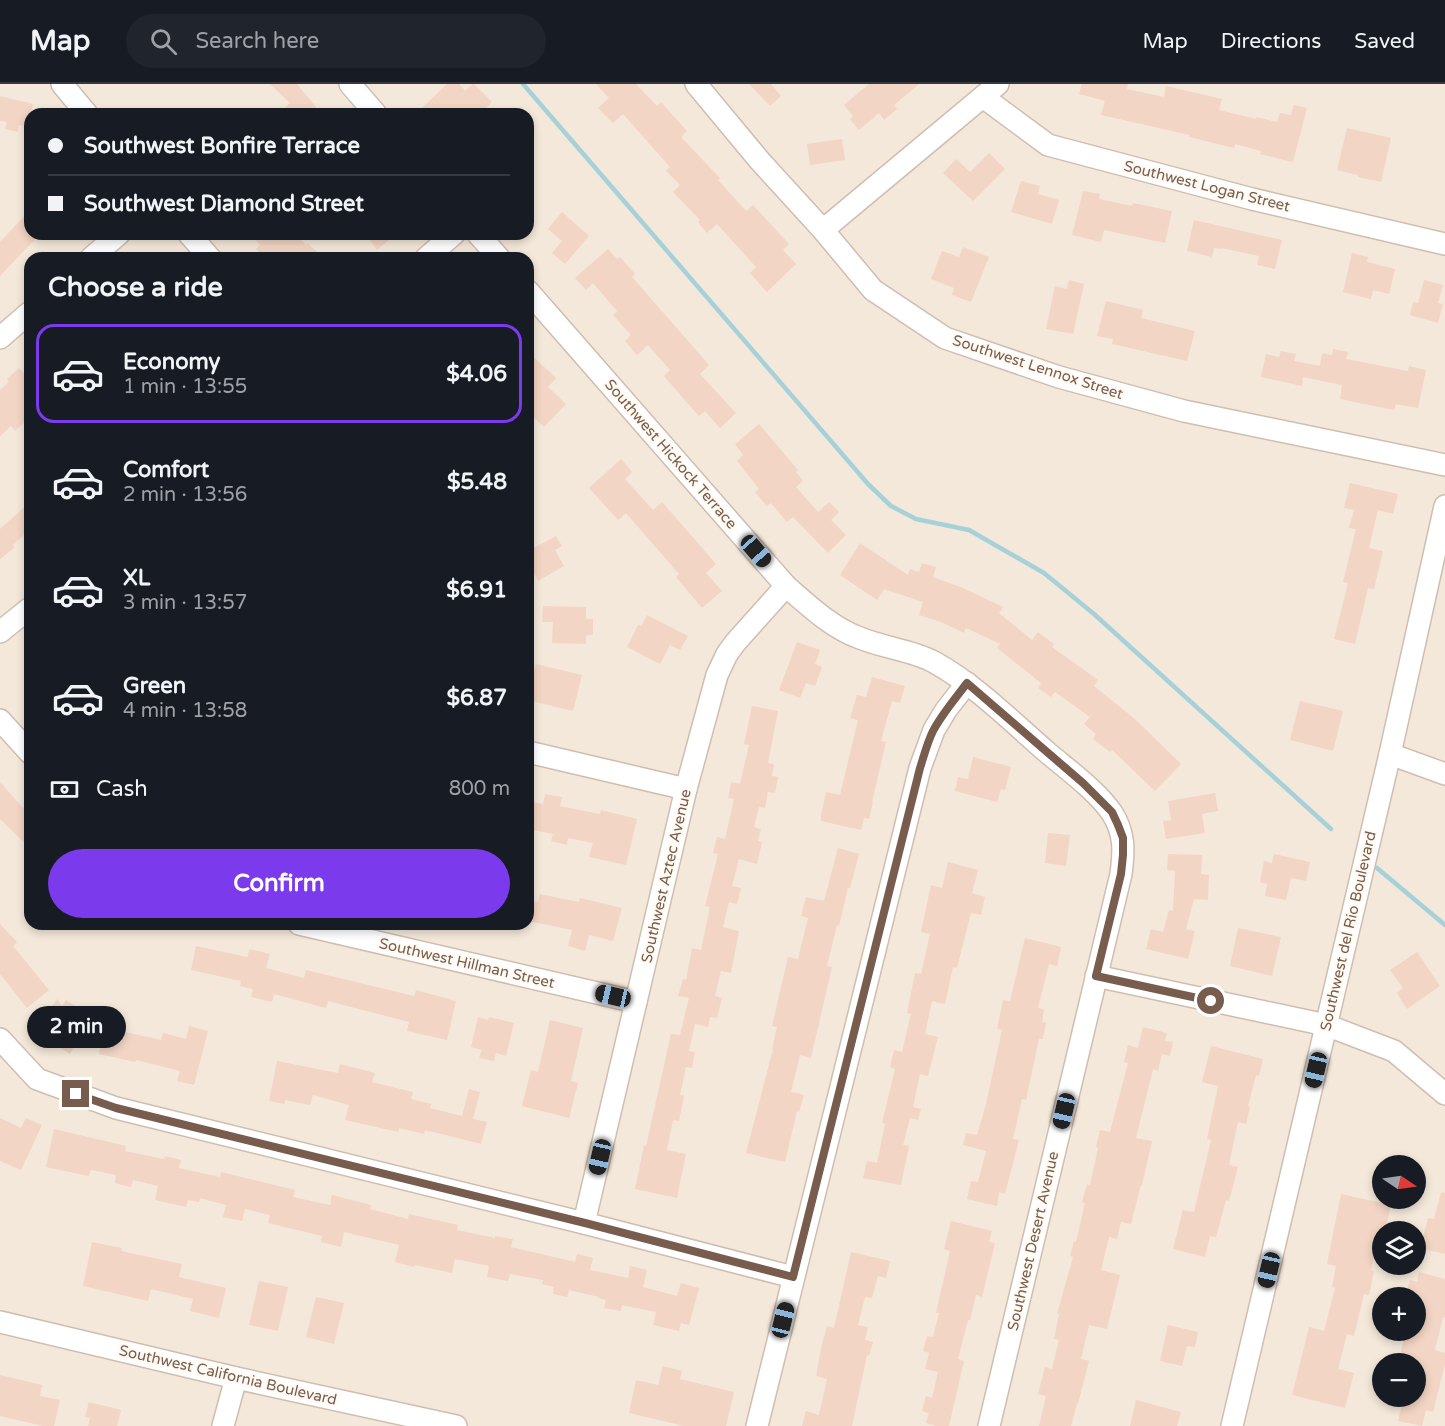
<!DOCTYPE html>
<meta charset="utf-8">
<style>
:root{--surface:#171b24;--page:#20242c;--text:#f1f3f6;--muted:#9ea1a6;--line:#363941;--accent:#7c3aed}
body{margin:0;font-family:"Varela Round",sans-serif;background:var(--page);color:var(--text);height:100vh;display:flex;flex-direction:column;font-size:22px;white-space:nowrap}
*{box-sizing:border-box;margin:0}
p{font-size:20px;color:var(--muted)}
.icon{flex:none;width:33px;height:33px;fill:none;stroke:currentColor;stroke-width:2;stroke-linecap:round;stroke-linejoin:round}
.map{position:relative;flex:1;overflow:hidden}
.sheet{position:absolute;left:24px;top:168px;width:510px;height:678px;display:flex;flex-direction:column;background:var(--surface);border-radius:18px;box-shadow:0 3px 9px #0003}
.sheet>*{flex:none}
.banner{position:absolute;left:24px;top:24px;width:510px;height:132px;border-radius:18px;box-shadow:0 3px 9px #0003;display:grid;align-content:center;height:132px;padding:0 24px;background:var(--surface)}
.needle{width:39px;rotate:103deg}
.controls{position:absolute;left:1372px;top:1071px;display:grid;gap:12px}
.controls a{display:grid;place-items:center;width:54px;height:54px;border-radius:50%;background:var(--surface);box-shadow:0 3px 9px #0003;font-size:30px}
.end{position:absolute;width:27px;height:27px;margin:-14px;border:8px solid #785c4e;background:#fff;box-shadow:0 0 0 3px #fff}
.from{border-radius:50%}
.bubble{position:absolute;height:42px;border-radius:21px;background:var(--surface);box-shadow:0 3px 9px #0003;font-size:20px;font-weight:700;line-height:42px;text-align:center}
.car{position:absolute;width:18px;height:36px;margin:-18px -9px;border-radius:8px;box-shadow:0 0 4px 2px #0007;background:linear-gradient(#222 24%,#8ab4d8 0 40%,#222 0 76%,#8ab4d8 0 86%,#222 0)}
.banner b{display:flex;align-items:center;gap:21px;height:57px;font-size:22px}
.banner b+b{border-top:2px solid var(--line)}
.banner i{width:15px;height:15px;background:var(--text)}
ul{padding:0;list-style:none}
li{display:flex;align-items:center;gap:18px;height:99px;margin:0 12px 9px;padding:0 12px;border:3px solid transparent;border-radius:18px}
li div{flex:1}
li b{display:block;font-size:22px}
li em{font-style:normal;font-weight:700}
li.selected{border-color:var(--accent)}
li>.icon{width:54px;height:54px;stroke-width:1.5}
h2{padding:0 24px;font-size:27px;line-height:72px}
.pay{display:flex;align-items:center;gap:15px;height:66px;padding:0 24px;font-size:22px}
.pay p{margin-inline-start:auto}
.button{display:flex;gap:12px;margin-top:auto;padding:12px 24px}
.button a{flex:1;height:69px;border-radius:36px;background:var(--accent);color:#fff;font-size:24px;font-weight:700;line-height:69px;text-align:center}
header{display:flex;align-items:center;gap:36px;box-sizing:border-box;height:84px;padding:0 30px;background:var(--surface);border-bottom:2px solid var(--line)}
header strong{font-size:28px}
nav{display:flex;gap:33px;margin-inline-start:auto;font-size:21px}
.search{width:420px;height:54px;background:var(--page);display:flex;align-items:center;gap:15px;box-sizing:border-box;padding:0 21px;border-radius:33px;color:var(--muted);font-size:22px}
.map>svg:first-child{display:block}
.residential{fill:#f4e8da;fill-rule:evenodd}
.lines{fill:none;stroke-linecap:round;stroke-linejoin:round}
.stream{stroke:#a6d1d8;stroke-width:4.5}
.building{fill:#f2d5c4}
.minor-casing{stroke:#cfbeb0;stroke-width:24}
.minor{stroke:#fff;stroke-width:21}
.route{stroke:#785c4e;stroke-width:8}
.labels{text-anchor:middle;dominant-baseline:central;stroke-width:4.5;stroke-linejoin:round;paint-order:stroke}
.street-label{font-size:15px;fill:#785c4e;stroke:#fffaf2}
</style>
<header>
<strong>Map</strong>
<div class="search"><svg class="icon" aria-label="search" viewBox="0 0 24 24"><circle cx="10" cy="10" r="6"/><path d="M15 15l6 6"/></svg>Search here</div>
<nav><a>Map</a><a>Directions</a><a>Saved</a></nav>
</header>
<div class="map">
<svg width="1445" height="1342" viewBox="0 0 1445 1342">
<rect width="100%" height="100%" fill="#fcf6ec"/>
<path class="residential" d="M 0,0 L 1445,0 L 1445,1342 L 0,1342 ZM 30,30 L 528,30 L 528,150 L 30,150 ZM 30,174 L 528,174 L 528,840 L 30,840 ZM 1383,1082 L 1416,1082 L 1416,1114 L 1383,1114 ZM 1383,1148 L 1416,1148 L 1416,1180 L 1383,1180 ZM 1383,1214 L 1416,1214 L 1416,1246 L 1383,1246 ZM 1383,1280 L 1416,1280 L 1416,1312 L 1383,1312 Z"/>
<g class="lines">
<g class="stream">
<polyline points="523,0 868,400 891,422 916,435 969,446 1044,489 1094,530 1331,745"/>
<polyline points="1377,784 1445,841"/>
</g>
</g>
<g class="building">
<polygon points="270,0 297,0 316,23 308,30 277,30 290,19"/>
<polygon points="447,0 459,0 465,7 473,0 474,0 492,18 480,30 428,30 422,24"/>
<polygon points="596,0 636,0 657,22 661,18 687,47 681,53 720,94 718,96 746,127 753,121 789,160 783,166 796,180 767,208 750,189 756,183 717,140 707,149 698,138 700,136 673,108 680,101 666,87 670,83 623,30 613,39 598,24 609,14"/>
<polygon points="749,0 771,0 781,12 770,22"/>
<polygon points="869,0 919,0 894,21 897,25 884,36 879,29 859,46 850,35 853,32 844,21"/>
<polygon points="1082,0 1128,0 1127,5 1164,13 1166,2 1222,15 1219,26 1256,35 1256,33 1277,38 1280,29 1291,31 1294,21 1307,24 1293,78 1260,70 1261,67 1235,60 1234,64 1189,53 1190,51 1101,31 1105,17 1079,10"/>
<polygon points="0,12 33,20 28,43 19,41 18,48 5,45 7,38 0,37"/>
<polygon points="1347,44 1391,54 1381,98 1358,93 1358,91 1337,86"/>
<polygon points="842,55 845,76 810,81 807,60"/>
<polygon points="989,69 1005,85 973,117 943,89 956,75 970,88"/>
<polygon points="1021,97 1040,102 1038,110 1059,116 1052,140 1011,128"/>
<polygon points="1083,107 1100,110 1099,115 1132,122 1133,119 1172,127 1165,159 1104,146 1101,158 1072,151"/>
<polygon points="30,126 30,150 40,150 0,192 0,158"/>
<polygon points="562,128 589,152 565,180 552,169 562,157 548,145"/>
<polygon points="1194,136 1282,156 1275,185 1257,181 1259,172 1222,164 1222,165 1214,164 1212,173 1187,167"/>
<polygon points="250,150 295,150 306,161 307,159 325,174 264,174 256,165 260,161"/>
<polygon points="365,150 396,150 377,166"/>
<polygon points="963,163 989,173 971,218 952,211 954,204 931,195 942,167 959,173"/>
<polygon points="608,165 617,175 620,173 635,190 632,193 709,281 700,290 736,329 720,344 705,327 699,332 689,321 664,292 670,286 648,261 637,271 625,257 631,251 613,231 617,227 593,199 586,206 575,194"/>
<polygon points="1352,169 1368,173 1367,178 1395,185 1389,210 1373,206 1371,215 1343,208"/>
<polygon points="1069,196 1084,200 1073,250 1046,245 1055,202 1067,205"/>
<polygon points="1424,196 1443,201 1438,219 1443,220 1438,239 1410,231 1413,218 1418,219"/>
<polygon points="1106,217 1143,226 1141,234 1195,247 1187,277 1112,260 1113,255 1097,252"/>
<polygon points="1333,265 1348,268 1346,275 1408,287 1409,282 1426,286 1418,324 1396,320 1394,326 1340,315 1342,301 1303,293 1302,302 1261,293 1266,270 1279,273 1281,267 1296,270 1294,277 1320,282 1322,269 1332,271"/>
<polygon points="528,268 556,294 548,303 566,320 544,343 528,328"/>
<polygon points="19,284 30,296 30,333 15,347 11,342 0,352 0,306 9,298 7,295"/>
<polygon points="759,340 798,386 796,388 803,397 796,403 818,428 829,418 839,428 831,436 846,451 828,469 793,433 787,438 771,419 767,422 755,408 759,405 737,377 743,371 735,360"/>
<polygon points="621,375 632,388 625,395 653,426 662,418 716,480 706,489 722,507 702,524 676,493 679,490 626,429 618,436 589,404"/>
<polygon points="1350,399 1398,410 1393,430 1378,426 1369,464 1383,467 1374,505 1368,504 1355,560 1334,555 1348,499 1343,498 1356,445 1349,444 1354,426 1344,424"/>
<polygon points="30,418 30,445 13,461 15,463 0,475 0,445"/>
<polygon points="556,452 562,462 555,466 564,482 538,497 528,478 528,467"/>
<polygon points="860,459 908,491 910,485 919,488 922,479 936,483 933,493 963,504 1003,523 999,529 1032,556 1038,548 1054,560 1052,563 1098,596 1094,602 1136,636 1181,680 1155,707 1112,666 1110,668 1093,655 1096,650 1084,640 1090,633 1055,608 1051,613 1038,604 1041,599 997,564 1000,560 966,544 964,549 941,538 919,531 923,518 884,505 877,516 840,491"/>
<polygon points="543,522 586,523 586,535 593,535 593,551 586,551 586,560 552,559 553,538 542,538"/>
<polygon points="647,531 688,552 680,566 670,561 660,580 627,563 638,541 641,542"/>
<polygon points="797,558 820,566 815,580 822,583 815,602 806,599 800,614 779,606"/>
<polygon points="536,580 582,591 573,627 528,616 528,610"/>
<polygon points="872,593 905,602 900,619 892,617 881,657 886,658 872,718 873,718 869,735 864,734 861,746 821,737 821,731 826,708 840,711 858,636 850,634 857,611 866,613"/>
<polygon points="1300,617 1343,627 1333,667 1290,656"/>
<polygon points="752,622 778,627 768,679 774,680 772,692 778,693 775,709 768,708 765,724 759,723 754,743 761,745 758,757 762,758 757,780 739,775 732,802 741,804 737,820 729,818 723,843 739,847 731,889 721,887 715,912 722,914 717,934 710,933 708,943 695,940 689,967 695,968 692,984 686,983 680,1011 684,1012 679,1037 673,1036 667,1066 686,1070 677,1114 635,1105 644,1061 646,1062 671,950 680,951 689,914 678,912 683,895 686,896 692,864 701,866 710,823 705,822 718,770 713,769 717,753 725,755 734,715 728,714 731,698 740,700 749,661 744,660"/>
<polygon points="973,673 1011,683 1005,706 1001,705 997,718 955,707 958,693 968,695"/>
<polygon points="0,698 23,724 30,717 30,764 0,735"/>
<polygon points="1215,709 1218,727 1202,730 1205,749 1166,755 1163,737 1171,736 1168,717"/>
<polygon points="545,710 562,713 560,722 600,730 601,726 637,735 626,781 589,773 593,759 568,754 567,761 551,757 553,750 528,745 528,717 543,720"/>
<polygon points="1048,749 1070,751 1066,782 1045,779"/>
<polygon points="838,764 859,770 850,804 848,804 839,842 837,841 827,882 832,883 811,974 800,971 791,1008 804,1011 799,1028 797,1027 785,1078 746,1069 773,965 772,965 777,943 772,942 788,873 798,875 808,834 801,832 806,813 824,817"/>
<polygon points="1168,770 1202,771 1201,790 1209,791 1208,816 1194,815 1186,845 1195,847 1188,875 1146,865 1151,845 1163,848 1169,826 1173,827 1175,787 1167,786"/>
<polygon points="1274,770 1310,778 1306,797 1291,794 1286,816 1265,812 1267,800 1260,798 1264,777 1272,779"/>
<polygon points="948,778 978,786 972,809 985,813 981,831 971,829 957,884 953,883 945,920 932,917 925,950 938,953 928,992 920,990 913,1023 921,1025 918,1036 910,1034 903,1061 909,1062 901,1101 863,1094 867,1077 877,1079 885,1040 882,1039 895,985 890,983 894,966 902,968 911,930 907,929 915,889 921,890 930,850 921,848 931,801 942,804"/>
<polygon points="540,810 579,818 580,814 622,824 613,857 589,851 585,867 568,862 572,846 528,837 528,816 538,818"/>
<polygon points="0,840 17,858 13,862 49,906 27,924 0,890"/>
<polygon points="1238,844 1281,853 1272,892 1230,882"/>
<polygon points="1025,854 1061,863 1057,882 1049,880 1038,924 1044,925 1042,938 1046,939 1043,955 1039,955 1026,1016 1022,1015 1013,1055 1019,1056 1005,1110 999,1108 997,1122 967,1115 971,1097 978,1098 986,1067 963,1061 966,1049 977,1051 986,1020 1002,946 997,945 1003,916 1010,917"/>
<polygon points="196,862 247,873 250,865 270,870 266,884 304,894 306,886 414,912 416,906 456,917 447,956 407,947 409,938 328,917 326,924 274,910 272,918 251,913 253,905 240,902 241,897 191,886"/>
<polygon points="1417,868 1440,902 1407,925 1397,909 1403,904 1390,886"/>
<polygon points="57,915 62,922 66,916 77,923 72,931 88,941 70,970 54,960 61,950 42,938"/>
<polygon points="478,933 488,936 489,933 514,939 506,972 496,969 494,977 479,974 482,966 471,963"/>
<polygon points="550,936 583,944 571,997 578,999 569,1034 522,1022 531,986 538,988"/>
<polygon points="106,937 118,939 116,946 161,956 163,949 186,955 189,942 208,947 194,1001 177,997 180,987 136,976 135,978 99,970"/>
<polygon points="1143,943 1167,949 1165,957 1173,958 1170,972 1162,970 1158,987 1153,985 1136,1054 1152,1057 1142,1101 1141,1101 1131,1140 1121,1138 1117,1155 1109,1153 1101,1186 1120,1191 1107,1245 1089,1241 1081,1275 1089,1277 1078,1320 1077,1320 1071,1342 1039,1342 1046,1312 1038,1310 1045,1283 1052,1285 1059,1256 1054,1255 1059,1230 1057,1230 1073,1173 1070,1172 1074,1157 1076,1158 1085,1119 1082,1118 1087,1100 1090,1101 1098,1064 1096,1063 1100,1046 1110,1048 1128,979 1124,978 1128,961 1138,964"/>
<polygon points="1211,962 1263,975 1259,992 1256,991 1248,1022 1250,1023 1246,1040 1238,1038 1229,1081 1238,1083 1229,1117 1226,1116 1216,1153 1210,1152 1205,1173 1173,1165 1183,1126 1194,1128 1211,1056 1207,1055 1218,1002 1202,998"/>
<polygon points="277,977 338,989 340,980 375,989 372,998 413,1008 411,1015 431,1020 430,1024 462,1032 469,1005 480,1008 473,1035 487,1038 481,1060 425,1046 424,1050 399,1044 398,1048 345,1036 349,1021 313,1011 310,1021 285,1016 285,1020 269,1017"/>
<polygon points="0,1034 21,1044 26,1034 42,1041 21,1086 0,1077"/>
<polygon points="54,1045 126,1062 125,1067 164,1075 165,1072 181,1076 179,1084 220,1093 221,1088 295,1106 293,1113 330,1121 332,1111 371,1121 370,1125 408,1135 409,1130 458,1141 457,1146 495,1154 495,1152 513,1155 511,1163 575,1178 577,1170 593,1174 590,1186 628,1194 630,1182 647,1186 643,1203 677,1212 681,1199 699,1204 689,1241 681,1239 679,1247 653,1241 656,1228 622,1221 621,1227 604,1224 606,1216 598,1214 599,1213 569,1206 567,1213 553,1210 554,1203 542,1200 543,1196 510,1190 508,1197 487,1193 489,1182 455,1175 452,1189 415,1181 414,1183 395,1178 399,1161 344,1148 341,1163 321,1158 322,1152 268,1139 270,1131 245,1125 242,1137 223,1133 226,1121 200,1114 199,1118 188,1116 186,1123 155,1116 158,1102 133,1096 131,1103 115,1099 116,1091 91,1086 89,1092 46,1083"/>
<polygon points="1441,1108 1445,1109 1445,1170 1420,1164 1428,1134 1434,1135"/>
<polygon points="1341,1110 1391,1121 1385,1148 1383,1148 1382,1158 1377,1157 1371,1186 1374,1187 1369,1211 1364,1210 1354,1252 1347,1250 1338,1285 1354,1289 1345,1324 1292,1311 1309,1243 1324,1247 1335,1204 1332,1203 1336,1182 1327,1180"/>
<polygon points="951,1137 992,1147 989,1158 995,1159 982,1213 976,1211 970,1236 968,1236 958,1275 964,1277 949,1342 936,1342 926,1339 929,1329 922,1327 926,1312 932,1314 938,1288 925,1285 929,1269 923,1267 927,1252 933,1253 939,1229 936,1229 950,1167 944,1165"/>
<polygon points="92,1158 122,1164 121,1167 182,1180 179,1193 226,1204 219,1234 190,1227 193,1215 151,1205 148,1217 83,1202"/>
<polygon points="851,1168 890,1177 886,1194 878,1192 872,1214 865,1213 858,1241 868,1243 865,1256 873,1258 869,1272 867,1271 852,1342 802,1342 806,1327 819,1331 827,1295 816,1292 822,1260 827,1242 834,1244"/>
<polygon points="1419,1188 1445,1195 1445,1234 1443,1233 1435,1266 1445,1269 1445,1280 1433,1328 1426,1326 1422,1342 1398,1337 1404,1312 1416,1312 1416,1279 1399,1275 1406,1246 1416,1246 1416,1213 1406,1211 1410,1196 1417,1198"/>
<polygon points="259,1197 288,1203 278,1247 249,1241"/>
<polygon points="316,1213 344,1219 334,1260 306,1253"/>
<polygon points="1168,1241 1198,1248 1195,1263 1187,1262 1182,1282 1160,1277"/>
<polygon points="663,1282 682,1287 680,1295 734,1308 726,1342 684,1342 629,1329 636,1296 658,1301"/>
<polygon points="0,1291 42,1301 40,1312 60,1316 54,1342 43,1342 0,1332"/>
<polygon points="1136,1316 1181,1328 1177,1342 1130,1342"/>
<polygon points="89,1318 121,1326 117,1342 88,1342 90,1334 85,1333"/>
</g>
<g class="lines">
<defs>
<g id="minor">
<polyline points="62,0 87,30"/>
<polyline points="350,0 376,30"/>
<polyline points="696,0 760,77 823,146 873,206 945,254 1059,293 1184,327 1445,381"/>
<polyline points="983,13 1048,61 1252,115 1445,160"/>
<polyline points="823,146 998,0"/>
<polyline points="189,150 210,174"/>
<polyline points="478,150 499,174"/>
<polyline points="91,174 119,150"/>
<polyline points="426,174 454,150"/>
<path d="M 528,207 L 786,502 C 809,522 832,544 860,554 C 884,564 912,566 934,578 C 977,602 1012,638 1048,669 C 1068,686 1097,707 1112,729 C 1125,749 1124,767 1121,790 L 989,1342"/>
<polyline points="0,254 30,228"/>
<polyline points="0,548 30,524"/>
<polyline points="0,636 30,669"/>
<polyline points="528,668 686,705"/>
<polyline points="1390,670 1445,690"/>
<polyline points="299,840 636,918"/>
<polyline points="1096,892 1326,941 1394,967 1445,1010"/>
<polyline points="0,955 37,995 116,1024 584,1139 793,1193"/>
<polyline points="584,1139 686,705 717,591 727,570 735,559 786,502"/>
<polyline points="0,1238 236,1294 456,1342"/>
<polyline points="223,1342 236,1294"/>
<polyline points="757,1342 920,684 934,646 946,626 967,599"/>
<polyline points="1232,1342 1390,670 1445,422"/>
</g>
</defs>
<use href="#minor" class="minor-casing"/>
<use href="#minor" class="minor"/>
</g>
<g class="lines">
<path class="route" d="M 76,1010 L 116,1024 L 585,1139 L 793,1193 L 920,684 C 924,672 927,659 933,647 C 942,630 955,615 967,599 L 1083,699 L 1112,728 L 1118,741 L 1123,754 L 1123,771 L 1121,790 L 1096,892 L 1211,917"/>
</g>
<g class="labels">
<g class="street-label">
<text transform="translate(1207 102) rotate(14)">Southwest Logan Street</text>
<text transform="translate(1038 283) rotate(18)">Southwest Lennox Street</text>
<text transform="translate(671 370) rotate(49)">Southwest Hickock Terrace</text>
<text transform="translate(666 792) rotate(-77)">Southwest Aztec Avenue</text>
<text transform="translate(1348 847) rotate(-77)">Southwest del Rio Boulevard</text>
<text transform="translate(467 879) rotate(13)">Southwest Hillman Street</text>
<text transform="translate(1033 1157) rotate(-77)">Southwest Desert Avenue</text>
<text transform="translate(228 1291) rotate(13)">Southwest California Boulevard</text>
</g>
</g>
</svg>
<div class="controls">
<a><svg class="needle" viewBox="-14 -14 28 28"><path d="M0-13l5 13h-10z" fill="#e53935"/><path d="M0 13l5-13h-10z" fill="#9ea1a6"/></svg></a>
<a><svg class="icon" aria-label="layers" viewBox="0 0 24 24"><path d="M12 4l9 5-9 5-9-5zM3 14l9 5 9-5"/></svg></a>
<a>+</a>
<a>−</a>
</div>
<i class="end from" style="left:1211px;top:917px"></i>
<i class="end" style="left:76px;top:1010px"></i>
<div class="bubble" style="left:27px;top:922px;width:99px">2 min</div>
<i class="car" style="left:756px;top:467px;rotate:139deg"></i>
<i class="car" style="left:613px;top:912px;rotate:283deg"></i>
<i class="car" style="left:1316px;top:986px;rotate:193deg"></i>
<i class="car" style="left:1064px;top:1027px;rotate:193deg"></i>
<i class="car" style="left:600px;top:1073px;rotate:193deg"></i>
<i class="car" style="left:1269px;top:1186px;rotate:193deg"></i>
<i class="car" style="left:783px;top:1236px;rotate:14deg"></i>
<div class="banner">
<b><i class="from"></i>Southwest Bonfire Terrace</b>
<b><i></i>Southwest Diamond Street</b>
</div>
<section class="sheet">
<h2>Choose a ride</h2>
<ul>
<li class="selected"><svg class="icon" aria-label="car" viewBox="0 0 24 24"><path d="M5 17H2v-5l4-1 3-4h7l3 4 3 1v5h-3M9 17h6M6 11h13"/><circle cx="7" cy="17" r="2"/><circle cx="17" cy="17" r="2"/></svg><div><b>Economy</b><p>1 min · 13:55</p></div><em>$4.06</em></li>
<li><svg class="icon" aria-label="car" viewBox="0 0 24 24"><path d="M5 17H2v-5l4-1 3-4h7l3 4 3 1v5h-3M9 17h6M6 11h13"/><circle cx="7" cy="17" r="2"/><circle cx="17" cy="17" r="2"/></svg><div><b>Comfort</b><p>2 min · 13:56</p></div><em>$5.48</em></li>
<li><svg class="icon" aria-label="car" viewBox="0 0 24 24"><path d="M5 17H2v-5l4-1 3-4h7l3 4 3 1v5h-3M9 17h6M6 11h13"/><circle cx="7" cy="17" r="2"/><circle cx="17" cy="17" r="2"/></svg><div><b>XL</b><p>3 min · 13:57</p></div><em>$6.91</em></li>
<li><svg class="icon" aria-label="car" viewBox="0 0 24 24"><path d="M5 17H2v-5l4-1 3-4h7l3 4 3 1v5h-3M9 17h6M6 11h13"/><circle cx="7" cy="17" r="2"/><circle cx="17" cy="17" r="2"/></svg><div><b>Green</b><p>4 min · 13:58</p></div><em>$6.87</em></li>
</ul>
<div class="pay"><svg class="icon" aria-label="cash" viewBox="0 0 24 24"><path d="M3 7h18v10H3z"/><circle cx="12" cy="12" r="2"/></svg>Cash<p>800 m</p></div>
<div class="button"><a>Confirm</a></div>
</section>
</div>
